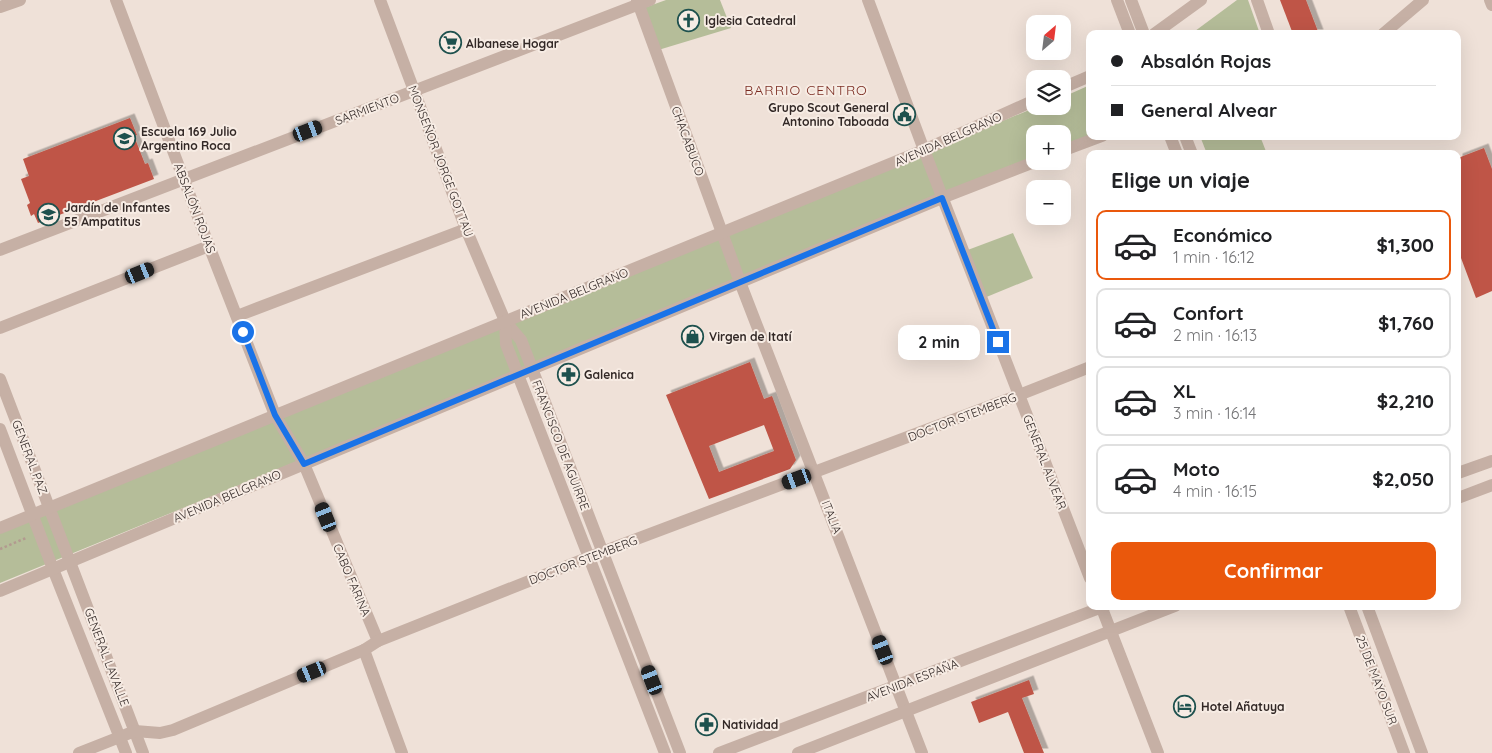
<!DOCTYPE html>
<html lang="es">
<meta charset="utf-8">
<style>
:root{--surface:#fff;--page:#f6f6f6;--text:#202124;--muted:#757577;--line:#e0e0e0;--accent:#ea580c}
body{margin:0;font-family:Quicksand,sans-serif;background:var(--page);color:var(--text);height:100vh;display:flex;flex-direction:column;font-size:19px;white-space:nowrap}
*{box-sizing:border-box;margin:0}
p{font-size:16px;color:var(--muted)}
.icon{flex:none;width:28px;height:28px;fill:none;stroke:currentColor;stroke-width:2;stroke-linecap:round;stroke-linejoin:round}
.map{position:relative;flex:1;overflow:hidden}
.panel{position:absolute;left:1086px;top:150px;width:375px;height:460px;display:flex;flex-direction:column;background:var(--surface);border-radius:10px;box-shadow:0 5px 20px #0002}
.panel>*{flex:none}
.guide{position:absolute;left:1086px;top:30px;width:375px;height:110px;border-radius:10px;box-shadow:0 5px 20px #0002;display:grid;align-content:center;height:110px;padding:0 25px;background:var(--surface)}
.needle{width:32px;rotate:28deg}
.fabs{position:absolute;left:1026px;top:15px;display:grid;gap:10px}
.fabs a{display:grid;place-items:center;width:45px;height:45px;border-radius:10px;background:var(--surface);box-shadow:0 5px 20px #0002;font-size:25px}
.end{position:absolute;width:22px;height:22px;margin:-11px;border:6px solid #1a73e8;background:#fff;box-shadow:0 0 0 2px #fff}
.from{border-radius:50%}
.bubble{position:absolute;height:35px;border-radius:10px;background:var(--surface);box-shadow:0 5px 20px #0002;font-size:16px;font-weight:800;line-height:35px;text-align:center}
.car{position:absolute;width:15px;height:30px;margin:-15px -8px;border-radius:6px;box-shadow:0 0 4px 1px #0007;background:linear-gradient(#222 24%,#8ab4d8 0 40%,#222 0 76%,#8ab4d8 0 86%,#222 0)}
.guide b{display:flex;align-items:center;gap:18px;height:48px;font-size:19px}
.guide b+b{border-top:1px solid var(--line)}
.guide i{width:12px;height:12px;background:var(--text)}
ul{padding:0;list-style:none}
li{display:flex;align-items:center;gap:15px;height:70px;margin:0 10px 8px;padding:0 15px;border:2px solid var(--line);border-radius:10px}
li div{flex:1}
li b{display:block;font-size:19px}
li em{font-style:normal;font-weight:800}
li.selected{border-color:var(--accent)}
li>.icon{width:45px;height:45px;stroke-width:1.5}
h2{padding:0 25px;font-size:22px;line-height:60px}
.primary-button{display:flex;gap:10px;margin-top:auto;padding:10px 25px}
.primary-button a{flex:1;height:58px;border-radius:10px;background:var(--accent);color:#fff;font-size:20px;font-weight:800;line-height:58px;text-align:center}
.map>svg:first-child{display:block}
.green{fill:#b5bd99}
.building{fill:#bf5546;fill-rule:evenodd;filter:url(#shadow)}
.lines{fill:none;stroke-linecap:round;stroke-linejoin:round}
.path{stroke:#b29a8f;stroke-width:2.5;stroke-dasharray:2.5 2.5;stroke-linecap:butt}
.minor{stroke:#c6b0a5;stroke-width:12}
.tertiary{stroke:#c6b0a5;stroke-width:12}
.route{stroke:#1a73e8;stroke-width:6}
.labels{text-anchor:middle;dominant-baseline:central;stroke-width:4;stroke-linejoin:round;paint-order:stroke}
.poi-label{font-size:12px;font-weight:bold;fill:#322826;stroke:#f7ece4;text-anchor:start}
.street-label{font-size:12px;fill:#322826;stroke:#f7ece4}
.neighbourhood-label{font-size:14px;letter-spacing:1px;fill:#7c2e24;stroke:#f7ece4}
</style>
<div class="map">
<svg width="1492" height="753" viewBox="0 0 1492 753">
<defs>
<filter id="shadow"><feDropShadow dx="4.5" dy="-4.5" stdDeviation="0" flood-color="#0004"/></filter>
</defs>
<rect width="100%" height="100%" fill="#efe1d8"/>
<g class="green">
<polygon points="666,0 720,0 731,28 655,51 638,10"/>
<polygon points="1237,0 1248,0 1260,34 1191,34"/>
<polygon points="1090,85 1090,136 1063,148 1062,134 1035,134 1035,159 0,583 0,532 1039,106 1062,106 1063,97"/>
<polygon points="1200,136 1260,136 1267,154 1207,154"/>
<polygon points="1013,233 1033,278 984,298 965,251"/>
</g>
<g class="building">
<polygon points="1280,0 1306,0 1319,34 1293,34"/>
<polygon points="130,118 137,135 134,136 145,164 148,163 154,179 38,223 34,214 31,216 27,205 30,203 21,179 29,176 23,159"/>
<polygon points="1484,148 1492,169 1492,291 1476,298 1458,250 1458,158"/>
<path d="M 750,362 L 764,399 L 772,396 L 796,460 L 790,469 L 709,499 L 666,395 ZM 764,425 L 774,451 L 719,472 L 709,446 Z"/>
<polygon points="1029,680 1034,694 1022,698 1044,753 1024,753 1008,712 979,723 971,702"/>
</g>
<g class="lines">
<polyline class="path" points="0,549 26,538"/>
<g class="minor">
<polyline points="116,0 209,246 275,415 304,464 378,641"/>
<polyline points="380,0 466,229 505,321"/>
<polyline points="637,0 740,282 922,753"/>
<polyline points="868,0 924,150 1090,578"/>
<polyline points="1117,0 1130,34"/>
<polyline points="1131,0 1144,34"/>
<polyline points="0,7 20,0"/>
<polyline points="0,250 650,0"/>
<polyline points="237,316 466,229"/>
<polyline points="0,328 209,246"/>
<polyline points="0,379 143,753"/>
<polyline points="0,429 53,569 126,753"/>
<polyline points="1458,473 1492,461"/>
<polyline points="1458,498 1492,485"/>
<polyline points="1101,606 1158,753"/>
<polyline points="364,650 402,753"/>
<polyline points="79,753 135,731 160,733 173,730 364,650 378,641 602,552 1019,395 1090,367"/>
</g>
<g class="tertiary">
<polyline points="1257,0 1269,34"/>
<polyline points="1490,0 1492,5"/>
<polyline points="1154,34 1201,0"/>
<polyline points="1383,34 1423,0"/>
<polyline points="1062,88 1090,76"/>
<polyline points="1170,136 1177,154"/>
<polyline points="1185,136 1192,154"/>
<polyline points="1062,151 1102,136"/>
<polyline points="505,321 521,340 680,753"/>
<polyline points="505,321 506,344 665,753"/>
<polyline points="0,528 924,150 1035,100"/>
<polyline points="0,591 942,198 1037,161"/>
<polyline points="1349,606 1404,753"/>
<polyline points="1367,606 1422,753"/>
<polyline points="719,753 1105,606"/>
<polyline points="798,753 1175,606"/>
</g>
</g>
<g class="lines">
<polyline class="route" points="243,332 275,415 304,464 942,198 998,342"/>
</g>
<defs>
<symbol id="church-ring" viewBox="-11 -11 22 22"><circle r="9.5" fill="#f7ece4" stroke="#1e514e" stroke-width="1.5"/><path d="M-1.2-6h2.4v3.5h3.3v2.4h-3.3V6h-2.4V-.1h-3.3v-2.4h3.3Z" fill="#1e514e"/></symbol>
<symbol id="supermarket-ring" viewBox="-11 -11 22 22"><circle r="9.5" fill="#f7ece4" stroke="#1e514e" stroke-width="1.5"/><path d="M-6-5.5h2.5l.6 2H6L4.5 2H-2.5L-4.4-4H-6ZM-1.5 3.2a1.3 1.3 0 1 0 .1 0ZM3 3.2a1.3 1.3 0 1 0 .1 0Z" fill="#1e514e"/></symbol>
<symbol id="civic-ring" viewBox="-11 -11 22 22"><circle r="9.5" fill="#f7ece4" stroke="#1e514e" stroke-width="1.5"/><path d="M-.6-6.5H3V-4.5H.6V-3L4-1V1h2V6H-6V1h2V-1L-.6-3ZM-1.2 2.5V6h2.4V2.5Z" fill="#1e514e"/></symbol>
<symbol id="school-ring" viewBox="-11 -11 22 22"><circle r="9.5" fill="#f7ece4" stroke="#1e514e" stroke-width="1.5"/><path d="M0-5L7-2L0 1L-7-2ZM-4 1L0 2.5L4 1V4Q0 6-4 4Z" fill="#1e514e"/></symbol>
<symbol id="shop-ring" viewBox="-11 -11 22 22"><circle r="9.5" fill="#f7ece4" stroke="#1e514e" stroke-width="1.5"/><path d="M-5-2.5h2.3a2.7 3.5 0 0 1 5.4 0H5L5.5 6h-11ZM-1.5-2.5h3a1.5 2.3 0 0 0-3 0Z" fill="#1e514e"/></symbol>
<symbol id="pharmacy-ring" viewBox="-11 -11 22 22"><circle r="9.5" fill="#f7ece4" stroke="#1e514e" stroke-width="1.5"/><path d="M-2-6h4v4h4v4h-4v4h-4v-4h-4v-4h4Z" fill="#1e514e"/></symbol>
<symbol id="hotel-ring" viewBox="-11 -11 22 22"><circle r="9.5" fill="#f7ece4" stroke="#1e514e" stroke-width="1.5"/><path d="M-6-4.5h1.5V1H6V5H4.5V3h-9V5H-6ZM-4 0a1.8 1.8 0 1 1 3.6 0ZM.5 0V-2.5h3Q6-2.5 6 0Z" fill="#1e514e"/></symbol>
</defs>
<g fill-rule="evenodd">
<use href="#church-ring" x="676" y="8" width="25" height="25"/>
<use href="#supermarket-ring" x="438" y="30" width="25" height="25"/>
<use href="#civic-ring" x="892" y="102" width="25" height="25"/>
<use href="#school-ring" x="112" y="126" width="25" height="25"/>
<use href="#school-ring" x="36" y="202" width="25" height="25"/>
<use href="#shop-ring" x="680" y="324" width="25" height="25"/>
<use href="#pharmacy-ring" x="556" y="362" width="25" height="25"/>
<use href="#hotel-ring" x="1172" y="694" width="25" height="25"/>
<use href="#pharmacy-ring" x="694" y="712" width="25" height="25"/>
</g>
<g class="labels">
<g class="poi-label">
<text x="705" y="20">Iglesia Catedral</text>
<text x="466" y="43">Albanese Hogar</text>
<text x="889" y="107" text-anchor="end">Grupo Scout General<tspan x="889" dy="14">Antonino Taboada</tspan></text>
<text x="141" y="131">Escuela 169 Julio<tspan x="141" dy="14">Argentino Roca</tspan></text>
<text x="64" y="207">Jardín de Infantes<tspan x="64" dy="14">55 Ampatitus</tspan></text>
<text x="709" y="336">Virgen de Itatí</text>
<text x="584" y="374">Galenica</text>
<text x="1201" y="706">Hotel Añatuya</text>
<text x="722" y="724">Natividad</text>
</g>
<g class="street-label">
<text transform="translate(367 109) rotate(-21)">SARMIENTO</text>
<text transform="translate(948 139) rotate(-24)">AVENIDA BELGRANO</text>
<text transform="translate(688 141) rotate(70)">CHACABUCO</text>
<text transform="translate(441 161) rotate(69)">MONSEÑOR JORGE GOTTAU</text>
<text transform="translate(195 208) rotate(69)">ABSALÓN ROJAS</text>
<text transform="translate(574 293) rotate(-22)">AVENIDA BELGRANO</text>
<text transform="translate(962 417) rotate(-21)">DOCTOR STEMBERG</text>
<text transform="translate(561 445) rotate(69)">FRANCISCO DE AGUIRRE</text>
<text transform="translate(30 457) rotate(69)">GENERAL PAZ</text>
<text transform="translate(1045 462) rotate(69)">GENERAL ALVEAR</text>
<text transform="translate(227 496) rotate(-23)">AVENIDA BELGRANO</text>
<text transform="translate(832 517) rotate(69)">ITALIA</text>
<text transform="translate(583 560) rotate(-21)">DOCTOR STEMBERG</text>
<text transform="translate(352 580) rotate(67)">CABO FARINA</text>
<text transform="translate(107 657) rotate(69)">GENERAL LAVALLE</text>
<text transform="translate(912 680) rotate(-21)">AVENIDA ESPAÑA</text>
<text transform="translate(1377 680) rotate(69)">25 DE MAYO SUR</text>
</g>
<g class="neighbourhood-label">
<text x="806" y="90">BARRIO CENTRO</text>
</g>
</g>
</svg>
<div class="fabs">
<a><svg class="needle" viewBox="-14 -14 28 28"><path d="M0-13l5 13h-10z" fill="#e53935"/><path d="M0 13l5-13h-10z" fill="#757577"/></svg></a>
<a><svg class="icon" aria-label="layers" viewBox="0 0 24 24"><path d="M12 4l9 5-9 5-9-5zM3 14l9 5 9-5"/></svg></a>
<a>+</a>
<a>−</a>
</div>
<i class="end from" style="left:243px;top:332px"></i>
<i class="end" style="left:998px;top:342px"></i>
<div class="bubble" style="left:898px;top:325px;width:82px">2 min</div>
<i class="car" style="left:308px;top:131px;rotate:69deg"></i>
<i class="car" style="left:140px;top:273px;rotate:68deg"></i>
<i class="car" style="left:797px;top:479px;rotate:250deg"></i>
<i class="car" style="left:326px;top:517px;rotate:338deg"></i>
<i class="car" style="left:883px;top:650px;rotate:339deg"></i>
<i class="car" style="left:312px;top:672px;rotate:248deg"></i>
<i class="car" style="left:652px;top:680px;rotate:339deg"></i>
<div class="guide">
<b><i class="from"></i>Absalón Rojas</b>
<b><i></i>General Alvear</b>
</div>
<section class="panel">
<h2>Elige un viaje</h2>
<ul>
<li class="selected"><svg class="icon" aria-label="car" viewBox="0 0 24 24"><path d="M5 17H2v-5l4-1 3-4h7l3 4 3 1v5h-3M9 17h6M6 11h13"/><circle cx="7" cy="17" r="2"/><circle cx="17" cy="17" r="2"/></svg><div><b>Económico</b><p>1 min · 16:12</p></div><em>$1,300</em></li>
<li><svg class="icon" aria-label="car" viewBox="0 0 24 24"><path d="M5 17H2v-5l4-1 3-4h7l3 4 3 1v5h-3M9 17h6M6 11h13"/><circle cx="7" cy="17" r="2"/><circle cx="17" cy="17" r="2"/></svg><div><b>Confort</b><p>2 min · 16:13</p></div><em>$1,760</em></li>
<li><svg class="icon" aria-label="car" viewBox="0 0 24 24"><path d="M5 17H2v-5l4-1 3-4h7l3 4 3 1v5h-3M9 17h6M6 11h13"/><circle cx="7" cy="17" r="2"/><circle cx="17" cy="17" r="2"/></svg><div><b>XL</b><p>3 min · 16:14</p></div><em>$2,210</em></li>
<li><svg class="icon" aria-label="car" viewBox="0 0 24 24"><path d="M5 17H2v-5l4-1 3-4h7l3 4 3 1v5h-3M9 17h6M6 11h13"/><circle cx="7" cy="17" r="2"/><circle cx="17" cy="17" r="2"/></svg><div><b>Moto</b><p>4 min · 16:15</p></div><em>$2,050</em></li>
</ul>
<div class="primary-button"><a>Confirmar</a></div>
</section>
</div>
